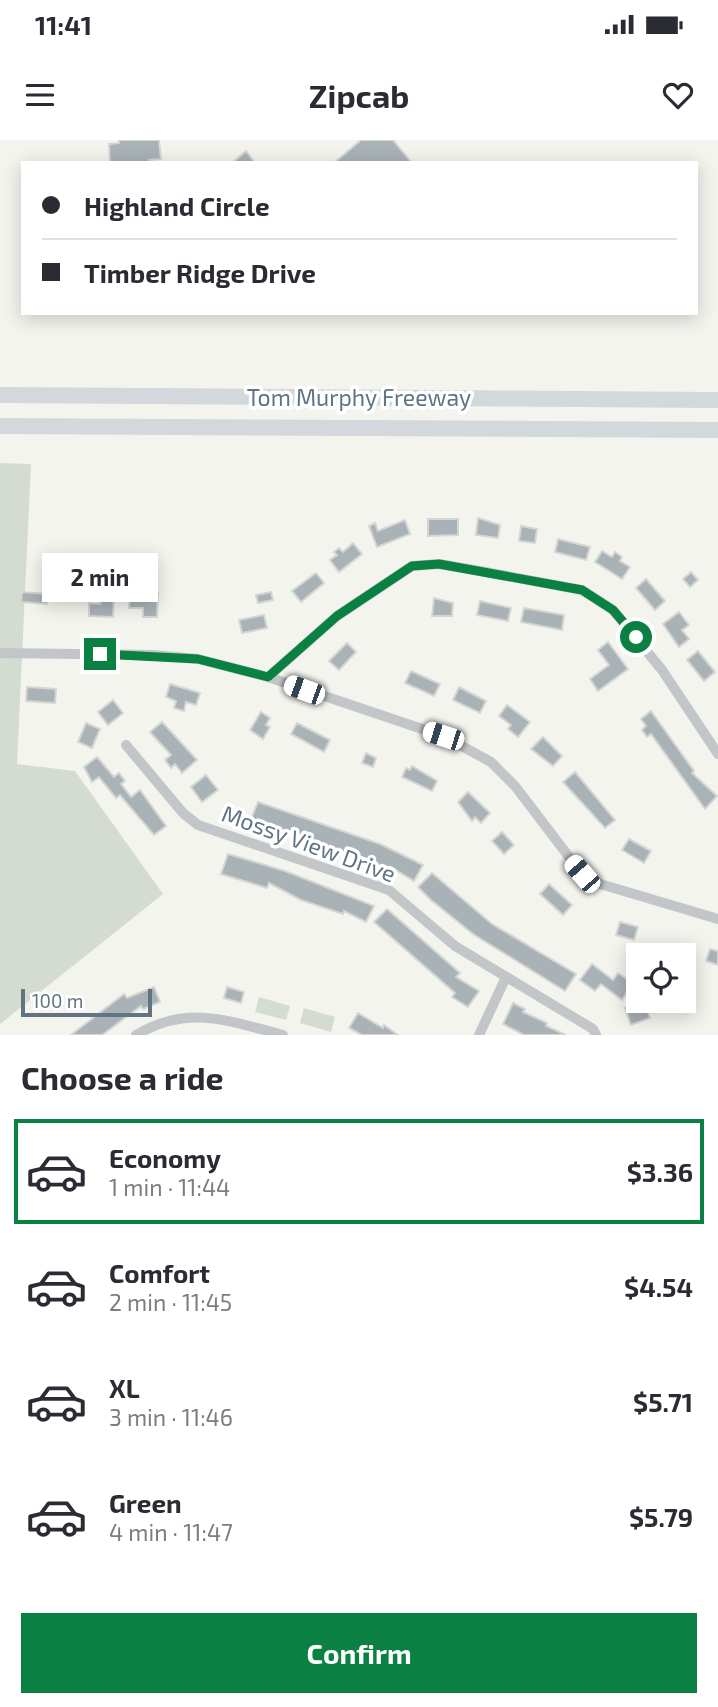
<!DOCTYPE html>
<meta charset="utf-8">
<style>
:root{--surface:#fff;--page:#f2f2f3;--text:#2b2b33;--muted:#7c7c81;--line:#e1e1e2;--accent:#0b8043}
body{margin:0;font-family:"Exo 2",sans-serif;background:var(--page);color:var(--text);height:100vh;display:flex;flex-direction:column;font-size:26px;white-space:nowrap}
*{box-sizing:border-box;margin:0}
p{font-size:23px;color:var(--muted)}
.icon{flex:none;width:38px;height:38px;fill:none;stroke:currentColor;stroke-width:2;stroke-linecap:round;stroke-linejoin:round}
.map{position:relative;height:895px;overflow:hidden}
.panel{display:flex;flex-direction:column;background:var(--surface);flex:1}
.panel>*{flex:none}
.top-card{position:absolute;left:21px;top:21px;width:677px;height:154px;border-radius:0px;box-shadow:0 4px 18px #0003;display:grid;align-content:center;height:154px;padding:0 21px;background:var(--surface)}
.controls{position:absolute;left:626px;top:803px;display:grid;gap:14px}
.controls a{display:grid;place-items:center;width:70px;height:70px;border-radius:0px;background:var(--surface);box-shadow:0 4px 18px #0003;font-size:35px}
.scale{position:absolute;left:21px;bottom:18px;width:131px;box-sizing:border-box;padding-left:7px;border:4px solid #607483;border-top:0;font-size:19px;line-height:24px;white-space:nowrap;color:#607483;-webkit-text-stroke:5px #fff;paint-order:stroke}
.end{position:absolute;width:32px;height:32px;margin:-16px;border:9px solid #0b8043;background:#fff;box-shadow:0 0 0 4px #fff}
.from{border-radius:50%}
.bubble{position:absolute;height:49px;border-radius:0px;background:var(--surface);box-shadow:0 4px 18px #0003;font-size:23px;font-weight:700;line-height:49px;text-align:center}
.car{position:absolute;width:21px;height:42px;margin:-21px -10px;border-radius:9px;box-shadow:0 0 5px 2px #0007;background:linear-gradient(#fff 24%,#345 0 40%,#fff 0 76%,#345 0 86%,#fff 0)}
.top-card b{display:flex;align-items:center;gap:24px;height:66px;font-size:26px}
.top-card b+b{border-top:2px solid var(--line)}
.top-card i{width:18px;height:18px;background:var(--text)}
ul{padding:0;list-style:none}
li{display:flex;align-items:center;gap:21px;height:105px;margin:0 14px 10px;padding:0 7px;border:4px solid transparent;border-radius:0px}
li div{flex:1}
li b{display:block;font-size:26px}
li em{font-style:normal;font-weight:700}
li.current{border-color:var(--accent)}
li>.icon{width:63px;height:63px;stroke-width:1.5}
h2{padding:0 21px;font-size:32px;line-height:84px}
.primary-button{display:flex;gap:14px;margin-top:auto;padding:14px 21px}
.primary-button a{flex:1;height:80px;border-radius:0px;background:var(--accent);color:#fff;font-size:28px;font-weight:700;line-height:80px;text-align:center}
.status{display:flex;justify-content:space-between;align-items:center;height:49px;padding:0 35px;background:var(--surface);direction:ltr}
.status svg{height:19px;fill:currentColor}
header{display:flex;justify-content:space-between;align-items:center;height:91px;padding:0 21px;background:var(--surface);font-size:32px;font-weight:700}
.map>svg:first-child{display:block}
.green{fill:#d4dbd0}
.building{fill:#a9b2b7;stroke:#d5d5d2;stroke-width:2}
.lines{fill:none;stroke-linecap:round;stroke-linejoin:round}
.minor{stroke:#c2c6c9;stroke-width:10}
.highway{stroke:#d2d8dc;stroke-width:16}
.route{stroke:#0b8043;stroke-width:9}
.labels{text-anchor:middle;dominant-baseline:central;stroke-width:7;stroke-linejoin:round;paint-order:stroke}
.street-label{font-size:23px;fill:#607483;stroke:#fff}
</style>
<div class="status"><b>11:41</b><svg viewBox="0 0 49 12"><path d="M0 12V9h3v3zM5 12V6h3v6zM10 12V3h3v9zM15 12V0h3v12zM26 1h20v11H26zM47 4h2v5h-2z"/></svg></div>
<header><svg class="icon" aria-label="menu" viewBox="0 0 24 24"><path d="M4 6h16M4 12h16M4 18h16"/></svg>Zipcab<svg class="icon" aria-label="heart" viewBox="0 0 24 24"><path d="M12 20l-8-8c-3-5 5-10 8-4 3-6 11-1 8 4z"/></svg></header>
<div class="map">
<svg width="718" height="895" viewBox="0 0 718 895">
<rect width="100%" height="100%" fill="#f4f4ef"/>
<g class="green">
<polygon points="0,323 31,324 17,624 75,631 163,754 0,884"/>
<polygon points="259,857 290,866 286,880 255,872"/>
<polygon points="304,868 335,877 331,892 300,883"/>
</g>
<g class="building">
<polygon points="119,0 159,0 161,19 149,20 149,23 110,23 109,4 119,3"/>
<polygon points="361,0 393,0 412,23 334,23"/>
<polygon points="246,11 255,23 232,23"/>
<polygon points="478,378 500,385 498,398 476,395"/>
<polygon points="428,379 458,379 458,395 428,396"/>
<polygon points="405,380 410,394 377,407 369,386 375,383 378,391"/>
<polygon points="521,386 537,389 535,403 519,401"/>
<polygon points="558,399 590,407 586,420 555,412"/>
<polygon points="353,403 362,414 339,432 330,420 337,415 334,412 339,408 343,412"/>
<polygon points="602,411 612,417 615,412 622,417 620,421 630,427 622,439 595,422"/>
<polygon points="691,432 698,440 690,447 683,439"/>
<polygon points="316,433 324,443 301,462 292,451"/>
<polygon points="646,439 665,461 655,470 636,448"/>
<polygon points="22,452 48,454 47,464 21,462"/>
<polygon points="130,452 158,453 157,477 143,477 143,468 129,468"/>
<polygon points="271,452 273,460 258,463 256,455"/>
<polygon points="101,457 114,458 113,477 89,476 89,463 100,464"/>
<polygon points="434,458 453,463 452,476 432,476"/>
<polygon points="480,461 511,468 508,481 477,475"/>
<polygon points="524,468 564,475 562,490 521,482"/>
<polygon points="679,472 689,485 682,490 689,499 679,507 663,484"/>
<polygon points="264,475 267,488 242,493 239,480"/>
<polygon points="608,502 628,529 598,551 590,539 609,525 598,510"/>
<polygon points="347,503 356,512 339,530 329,521"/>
<polygon points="698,511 715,532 704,541 687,520"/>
<polygon points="411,531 440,544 434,556 405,543"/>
<polygon points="170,544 200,553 196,565 186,562 184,571 174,568 176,561 166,557"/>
<polygon points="27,547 56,549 55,563 26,561"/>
<polygon points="459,547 486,561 480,573 453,560"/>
<polygon points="113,560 123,573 108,585 98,572"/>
<polygon points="507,565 530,582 518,597 508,589 511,585 499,576"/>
<polygon points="651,571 694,631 692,633 717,656 705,669 651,594 647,597 642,590 646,586 641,579"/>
<polygon points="261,572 270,578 266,585 270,587 263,599 250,590"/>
<polygon points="162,582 197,620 182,633 175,624 171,628 165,620 171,615 150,592"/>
<polygon points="86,583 100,589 92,608 78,602"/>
<polygon points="297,583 330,600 324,612 291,594"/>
<polygon points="543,597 562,616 553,626 531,609"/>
<polygon points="366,613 376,618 373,627 362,623"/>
<polygon points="97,617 114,637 119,633 125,641 121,644 131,657 140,650 166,686 154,695 120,655 116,658 99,637 92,642 84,627"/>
<polygon points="412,626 437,641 432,651 402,637 406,628 410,630"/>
<polygon points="575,632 615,680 605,688 563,642"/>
<polygon points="206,635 218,650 202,662 191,647"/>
<polygon points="468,652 490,673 481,683 475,677 472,681 458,662"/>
<polygon points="258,662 380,704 423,725 414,741 391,727 390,730 267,686 251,679"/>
<polygon points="502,692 514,705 504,714 492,701"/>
<polygon points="629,699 651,711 644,723 622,710"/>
<polygon points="228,714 285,731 374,766 366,782 344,771 343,774 301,760 269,743 267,748 221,734"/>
<polygon points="432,733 492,784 576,834 565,851 473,794 431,760 418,747"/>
<polygon points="549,744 572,765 563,775 540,754"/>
<polygon points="387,769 460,833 456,837 479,851 468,867 452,857 455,853 374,782"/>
<polygon points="620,782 638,787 634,800 616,795"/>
<polygon points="710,809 718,811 718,825 706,821"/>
<polygon points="592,824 613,840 618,833 633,843 622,860 601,844 595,851 580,840"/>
<polygon points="154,847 160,862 143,869 141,866 102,895 71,895 124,854 127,858"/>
<polygon points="227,847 244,852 241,863 224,858"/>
<polygon points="644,861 650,878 631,885 625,868"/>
<polygon points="513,863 525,869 523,872 547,883 546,886 566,895 524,895 503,884"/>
<polygon points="358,873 383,888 384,885 398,895 362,895 349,888"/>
</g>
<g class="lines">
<g class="minor">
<polyline points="0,513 153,515 198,519 268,537 443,596 491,622 515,646 582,734 597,743 718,779"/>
<polyline points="268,537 337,476 412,426 439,424 480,431 582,450 613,470 662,530 718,614"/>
<polyline points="126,605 183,673 198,685 389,750 455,806 593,889 596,895"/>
<path d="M 136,895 C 188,864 229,881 283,895"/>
<polyline points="479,895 506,837"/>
</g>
<g class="highway">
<polyline points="0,255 718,260"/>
<polyline points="0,286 718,290"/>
</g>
</g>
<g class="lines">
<polyline class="route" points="100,514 198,519 268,537 337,476 412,426 439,424 582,450 613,470 636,497"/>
</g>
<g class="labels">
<g class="street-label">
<text x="359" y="257">Tom Murphy Freeway</text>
<text transform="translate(309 703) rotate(20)">Mossy View Drive</text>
</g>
</g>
</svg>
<div class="controls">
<a><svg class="icon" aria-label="locate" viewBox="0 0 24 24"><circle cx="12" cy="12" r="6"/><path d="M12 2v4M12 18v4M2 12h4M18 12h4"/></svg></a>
</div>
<div class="scale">100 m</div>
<i class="end from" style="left:636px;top:497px"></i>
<i class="end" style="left:100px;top:514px"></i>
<div class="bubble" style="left:42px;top:413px;width:116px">2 min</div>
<i class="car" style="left:304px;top:550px;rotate:290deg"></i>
<i class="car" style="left:443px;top:596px;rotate:288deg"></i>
<i class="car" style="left:582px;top:734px;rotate:319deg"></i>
<div class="top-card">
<b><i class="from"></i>Highland Circle</b>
<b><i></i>Timber Ridge Drive</b>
</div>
</div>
<section class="panel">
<h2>Choose a ride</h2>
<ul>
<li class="current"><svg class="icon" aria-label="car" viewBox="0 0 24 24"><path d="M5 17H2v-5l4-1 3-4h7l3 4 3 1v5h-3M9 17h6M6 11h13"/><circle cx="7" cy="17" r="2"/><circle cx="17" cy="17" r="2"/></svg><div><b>Economy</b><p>1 min · 11:44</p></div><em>$3.36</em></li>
<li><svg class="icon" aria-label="car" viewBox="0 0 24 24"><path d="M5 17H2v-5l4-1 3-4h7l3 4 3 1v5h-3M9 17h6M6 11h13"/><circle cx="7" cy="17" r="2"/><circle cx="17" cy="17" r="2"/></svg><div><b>Comfort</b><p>2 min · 11:45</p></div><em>$4.54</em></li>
<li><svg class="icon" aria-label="car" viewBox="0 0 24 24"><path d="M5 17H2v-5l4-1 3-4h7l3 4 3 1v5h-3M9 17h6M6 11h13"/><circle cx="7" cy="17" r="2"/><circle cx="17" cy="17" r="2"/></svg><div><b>XL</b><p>3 min · 11:46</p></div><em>$5.71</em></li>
<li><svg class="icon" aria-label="car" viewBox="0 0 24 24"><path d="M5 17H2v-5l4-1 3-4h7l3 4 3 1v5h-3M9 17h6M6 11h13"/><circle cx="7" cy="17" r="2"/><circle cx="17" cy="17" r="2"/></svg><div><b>Green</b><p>4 min · 11:47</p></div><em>$5.79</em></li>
</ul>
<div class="primary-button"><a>Confirm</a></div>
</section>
